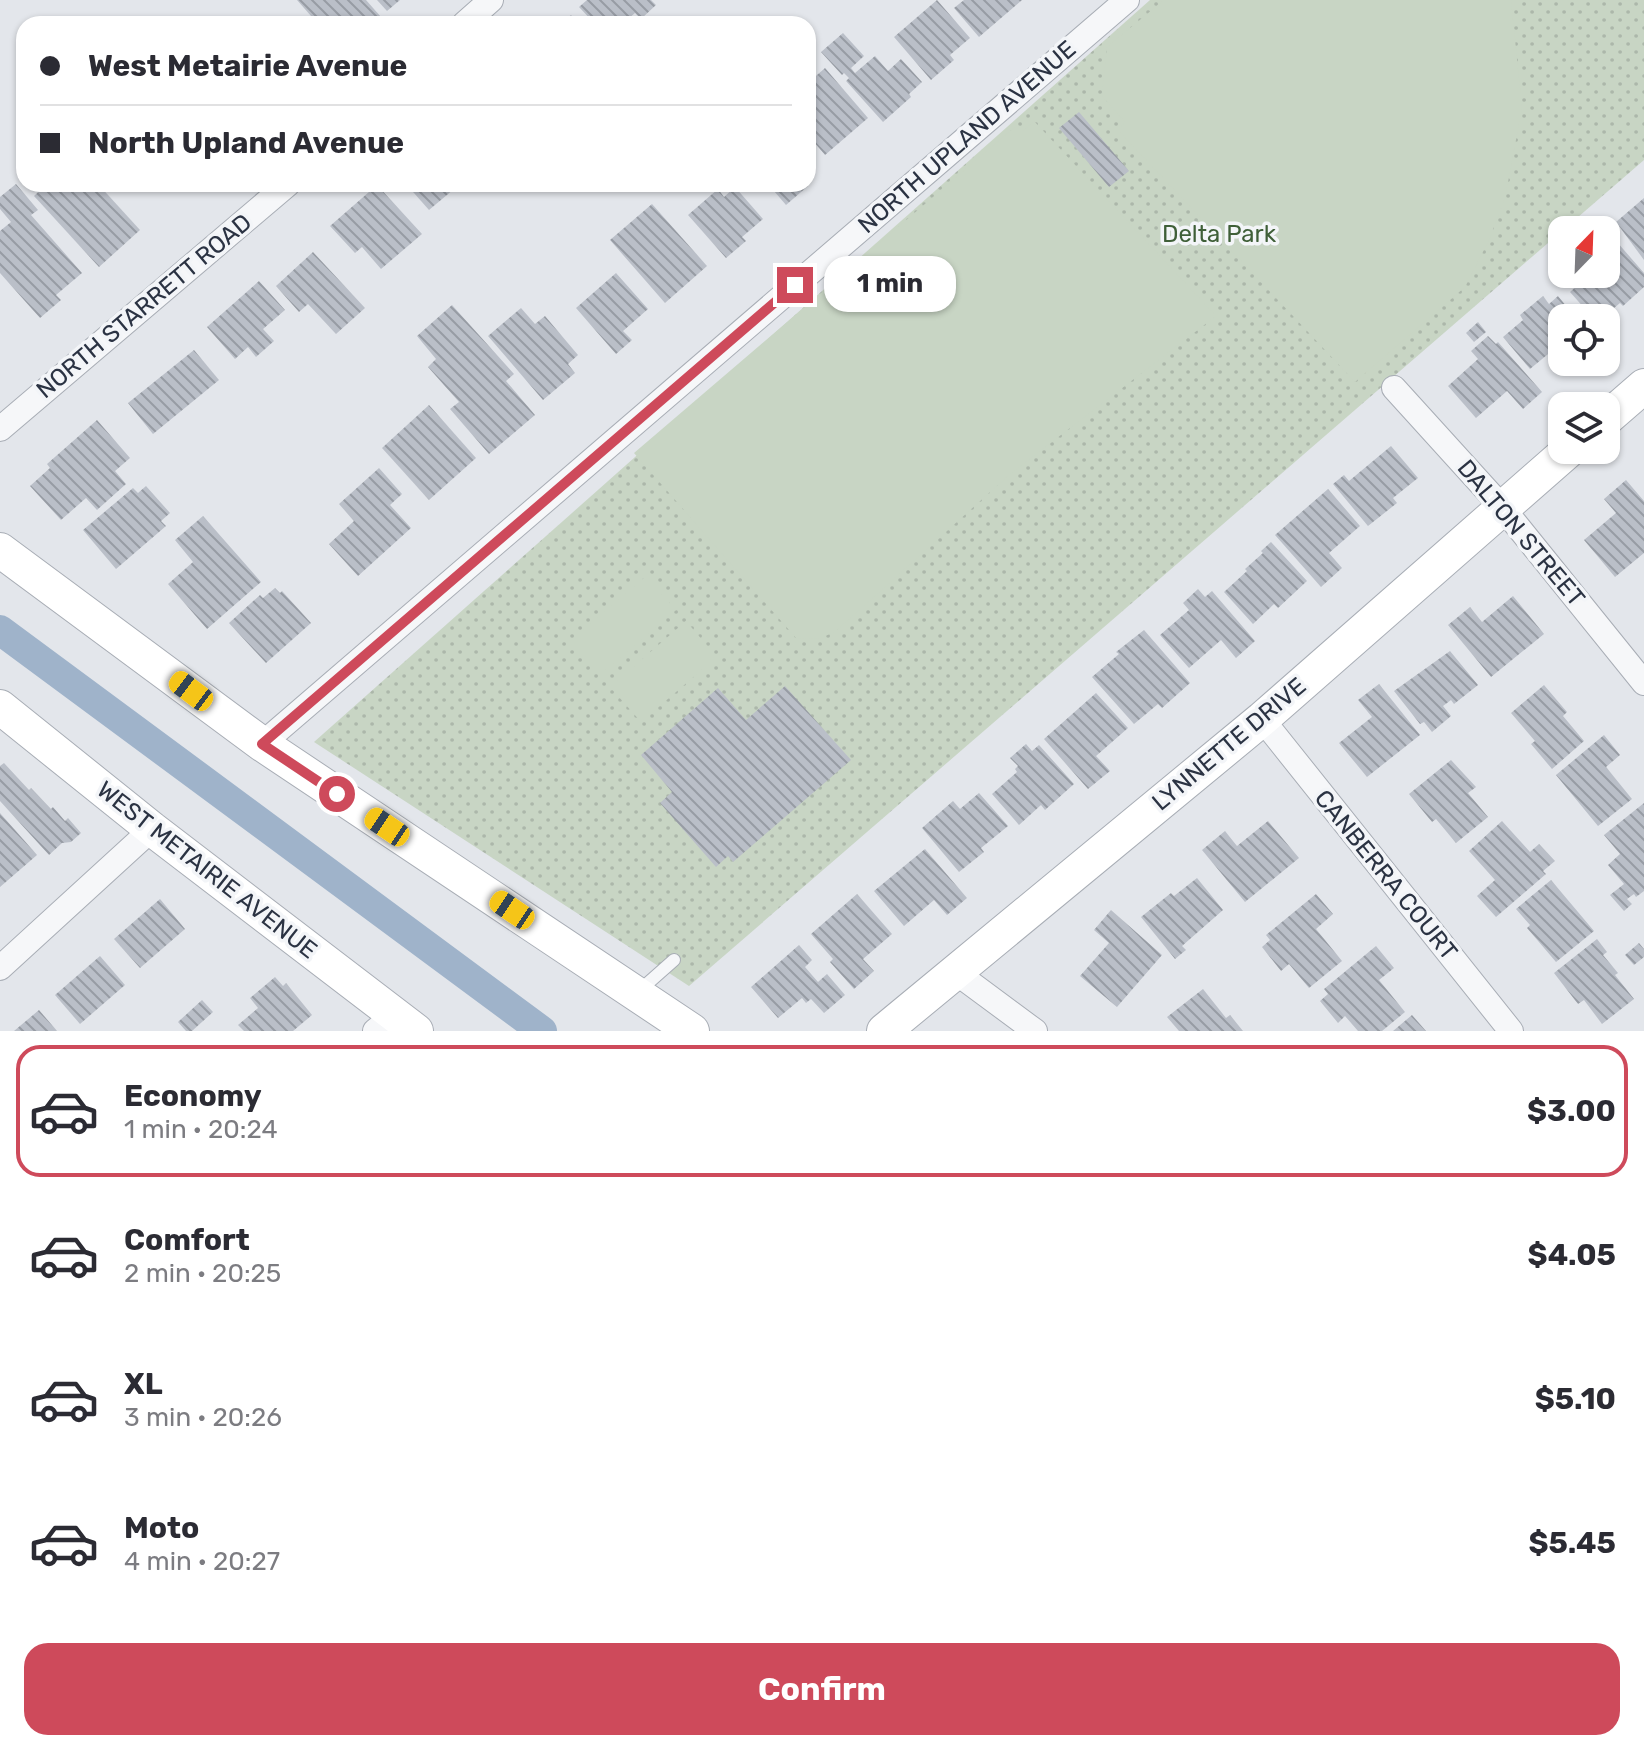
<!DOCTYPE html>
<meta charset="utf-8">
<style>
:root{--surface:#fff;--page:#f7f7f7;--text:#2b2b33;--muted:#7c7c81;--line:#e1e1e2;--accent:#ce4a5b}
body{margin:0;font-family:Rubik,sans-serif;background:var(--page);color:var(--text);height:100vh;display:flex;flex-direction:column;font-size:30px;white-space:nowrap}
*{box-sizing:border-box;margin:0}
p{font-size:26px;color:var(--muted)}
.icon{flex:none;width:44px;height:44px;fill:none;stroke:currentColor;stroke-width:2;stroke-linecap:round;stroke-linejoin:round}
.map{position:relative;height:1031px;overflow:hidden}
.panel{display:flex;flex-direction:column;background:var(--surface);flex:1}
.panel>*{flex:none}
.guide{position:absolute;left:16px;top:16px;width:800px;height:176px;border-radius:24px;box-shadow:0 2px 6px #0004;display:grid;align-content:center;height:176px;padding:0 24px;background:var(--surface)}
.needle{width:52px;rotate:23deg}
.controls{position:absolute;left:1548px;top:216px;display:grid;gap:16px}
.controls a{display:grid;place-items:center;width:72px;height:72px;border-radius:16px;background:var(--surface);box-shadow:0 2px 6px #0004;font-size:40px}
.end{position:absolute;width:36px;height:36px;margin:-18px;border:10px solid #ce4a5b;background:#fff;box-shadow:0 0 0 4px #fff}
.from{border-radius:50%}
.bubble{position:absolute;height:56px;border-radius:24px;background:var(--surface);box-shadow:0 2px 6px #0004;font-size:26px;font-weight:700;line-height:56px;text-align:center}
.car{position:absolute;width:24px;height:48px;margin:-24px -12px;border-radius:10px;box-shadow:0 0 6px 2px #0007;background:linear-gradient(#f5c518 24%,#345 0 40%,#f5c518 0 76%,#345 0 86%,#f5c518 0)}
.guide b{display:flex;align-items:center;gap:28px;height:76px;font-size:30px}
.guide b+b{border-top:2px solid var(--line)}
.guide i{width:20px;height:20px;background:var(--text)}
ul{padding:14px 0 0;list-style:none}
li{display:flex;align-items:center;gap:24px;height:132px;margin:0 16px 12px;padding:0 8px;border:4px solid transparent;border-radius:24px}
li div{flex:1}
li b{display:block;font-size:30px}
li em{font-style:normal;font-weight:700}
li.selected{border-color:var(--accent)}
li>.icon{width:72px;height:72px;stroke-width:1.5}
.primary-button{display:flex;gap:16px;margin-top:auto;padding:16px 24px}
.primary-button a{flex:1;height:92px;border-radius:24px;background:var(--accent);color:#fff;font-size:32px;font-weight:700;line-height:92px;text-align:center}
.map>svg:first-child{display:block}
.grass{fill:url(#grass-dots)}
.garden{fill:#c8d5c4}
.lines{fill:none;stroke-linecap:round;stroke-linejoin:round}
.canal{stroke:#9fb3ca;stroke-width:30}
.building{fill:url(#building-back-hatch)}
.lane-casing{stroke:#a8adb5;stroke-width:14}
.street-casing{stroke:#a8adb5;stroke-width:26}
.secondary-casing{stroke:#a8adb5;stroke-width:36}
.lane{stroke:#f6f7f9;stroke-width:12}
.street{stroke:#f6f7f9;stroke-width:24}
.secondary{stroke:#fff;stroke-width:34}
.route{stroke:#ce4a5b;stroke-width:10}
.labels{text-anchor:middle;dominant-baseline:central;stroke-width:7;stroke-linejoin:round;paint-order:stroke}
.street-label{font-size:24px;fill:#2b3343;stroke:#f3f5f8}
.park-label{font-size:24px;fill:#3f5f38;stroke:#f3f5f8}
</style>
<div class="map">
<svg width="1644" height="1031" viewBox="0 0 1644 1031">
<defs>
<pattern id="grass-dots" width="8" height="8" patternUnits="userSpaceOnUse" patternTransform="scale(2)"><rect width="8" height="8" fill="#c8d5c4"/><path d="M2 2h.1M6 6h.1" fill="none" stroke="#acb7aa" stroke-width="1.8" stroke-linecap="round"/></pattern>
<pattern id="building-back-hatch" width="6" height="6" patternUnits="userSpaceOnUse" patternTransform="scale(2)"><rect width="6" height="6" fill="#babfc8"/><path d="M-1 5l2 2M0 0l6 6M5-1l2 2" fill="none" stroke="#979ca4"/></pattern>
</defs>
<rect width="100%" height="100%" fill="#e3e6eb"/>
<polygon class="grass" points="1150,0 1644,0 1644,160 689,986 314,742"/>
<g class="garden">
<polygon points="1164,0 1511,0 1522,108 1505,198 1489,240 1465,287 1355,382 1118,130 1125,122 1102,96 1107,47"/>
<polygon points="1034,121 1216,316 1009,475 836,631 819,639 796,638 634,453 1016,126 1022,132"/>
<polygon points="646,576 676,610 600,675 570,641"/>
<polygon points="686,621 717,657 641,722 610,687"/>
</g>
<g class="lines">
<polyline class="canal" points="0,630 542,1031"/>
</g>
<g class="building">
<polygon points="297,0 366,0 381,17 372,24 318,24"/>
<polygon points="377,0 400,0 387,11"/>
<polygon points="587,0 651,0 656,5 641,19 635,13 622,24 595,24 579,7"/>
<polygon points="937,0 970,38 950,55 954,60 931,80 894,37"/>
<polygon points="964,0 1022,0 979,37 954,8"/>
<polygon points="571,15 579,24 560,24"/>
<polygon points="843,33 864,56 851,68 855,73 875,56 888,71 901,59 922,82 909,94 911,97 883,122 846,81 849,78 844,73 842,75 821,52"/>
<polygon points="825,68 868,118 825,155 808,135 808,83"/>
<polygon points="1079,112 1129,171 1109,187 1059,128"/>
<polygon points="808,151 816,160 808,167"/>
<polygon points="16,184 38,210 31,215 82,273 56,295 61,300 40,318 0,273 0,231 11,222 0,209 0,197"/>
<polygon points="47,184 98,184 140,230 99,267 34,196"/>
<polygon points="406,184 460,184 429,210"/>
<polygon points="768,184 807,184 808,186 786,205"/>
<polygon points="377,185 422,234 381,269 362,247 355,253 330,226"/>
<polygon points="735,187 763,219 742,237 746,241 726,258 688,215 718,189 724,197"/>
<polygon points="1644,198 1644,260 1616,222"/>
<polygon points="652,204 707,266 665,303 610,240"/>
<polygon points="1617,242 1644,273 1644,287 1623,306 1620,303 1602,318 1593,318 1570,292 1590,274 1606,274 1606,251"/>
<polygon points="313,252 365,308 336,334 308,304 299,312 276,286"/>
<polygon points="616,273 648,309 623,331 632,340 616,354 576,308"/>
<polygon points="259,281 285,310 263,329 274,341 256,357 248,347 235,359 207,327"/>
<polygon points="1543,296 1549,304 1558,296 1576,318 1562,318 1562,348 1559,345 1530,369 1503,337 1523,320 1520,315"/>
<polygon points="452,305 514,374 506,381 535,415 489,454 450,409 459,402 428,367 436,359 417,336"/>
<polygon points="521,308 535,324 545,316 578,355 568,364 575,373 543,400 488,336"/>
<polygon points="1478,322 1486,332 1474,342 1466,333"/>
<polygon points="1488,336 1496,344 1498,342 1542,392 1523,409 1507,391 1476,418 1448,386 1478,359 1471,351"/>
<polygon points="194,350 219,380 153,434 128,403"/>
<polygon points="429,405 476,458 429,500 382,448"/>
<polygon points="97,420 130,458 115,471 126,484 97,510 86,498 61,520 30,486 50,468 47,464"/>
<polygon points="1391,446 1418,478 1393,498 1397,503 1368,526 1333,484 1344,475 1349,481"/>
<polygon points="379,468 402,494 390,505 411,528 358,576 329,544 354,521 339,504"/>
<polygon points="1626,480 1644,501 1644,553 1615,577 1584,540 1616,513 1604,499"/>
<polygon points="146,486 170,513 161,521 166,526 116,569 83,530 133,488 138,493"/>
<polygon points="1328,489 1360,526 1329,553 1342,568 1321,587 1275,535"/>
<polygon points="203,516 261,582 207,629 168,584 193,562 175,540"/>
<polygon points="1271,542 1307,581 1278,608 1274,604 1253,624 1224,592 1247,571 1245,569 1263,553 1261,551"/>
<polygon points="275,588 280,593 282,591 311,623 266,663 229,623 260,595 263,598"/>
<polygon points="1198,589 1205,597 1212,591 1255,641 1236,658 1221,640 1189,668 1160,635 1189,610 1183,603"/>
<polygon points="1513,596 1544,634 1491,677 1448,625 1470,607 1482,622"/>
<polygon points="1144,630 1190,683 1162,708 1158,704 1134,724 1092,677 1119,654 1116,652"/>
<polygon points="1450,651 1478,685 1454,704 1451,700 1443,706 1451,716 1432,732 1424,722 1420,724 1394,691"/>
<polygon points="1379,684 1420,735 1367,777 1339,743 1372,717 1358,700"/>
<polygon points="1544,685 1567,712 1563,716 1584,741 1552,769 1531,744 1535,741 1511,713"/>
<polygon points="785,686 851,760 733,862 728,856 716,867 660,803 672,792 641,755 718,688 746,720"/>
<polygon points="1096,693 1128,728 1096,756 1110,771 1088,789 1044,739"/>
<polygon points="1604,735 1620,755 1606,767 1632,799 1598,826 1556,775"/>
<polygon points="1026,744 1032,751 1039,745 1074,784 1045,810 1041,805 1019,825 992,794 1017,772 1015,769 1018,766 1010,758"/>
<polygon points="1451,760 1476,787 1468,793 1488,817 1456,843 1436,819 1432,822 1409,794"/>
<polygon points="4,763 29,790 31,788 51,809 53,807 65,821 68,818 81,833 71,842 62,843 49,855 0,801 0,766"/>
<polygon points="979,793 1008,826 981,848 984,852 959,872 922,828 953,801 960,809"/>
<polygon points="1644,803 1644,891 1636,897 1634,894 1627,899 1632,904 1624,911 1610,895 1624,884 1608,865 1620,854 1604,835"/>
<polygon points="0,813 37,855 0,887"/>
<polygon points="1268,821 1299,858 1245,902 1202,850 1225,831 1237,846"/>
<polygon points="1502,821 1530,852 1539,844 1555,861 1543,871 1546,874 1496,917 1477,896 1495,880 1469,851"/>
<polygon points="925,849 967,898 947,915 934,900 904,926 874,891"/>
<polygon points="1197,878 1223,910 1182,946 1186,950 1175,959 1141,917 1171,893 1174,896"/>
<polygon points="1551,880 1594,931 1556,962 1527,928 1530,925 1516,909"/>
<polygon points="857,894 892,934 863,959 874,971 854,989 830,962 833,959 811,934"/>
<polygon points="1316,894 1333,914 1316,929 1342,961 1309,988 1289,964 1281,971 1262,947 1270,940 1266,935"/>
<polygon points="160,899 185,929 140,968 114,939"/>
<polygon points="1111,910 1162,955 1117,1007 1080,976 1109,943 1094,930"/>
<polygon points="1597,939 1607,952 1603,955 1618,973 1615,975 1634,999 1602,1024 1584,1000 1578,1004 1554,973"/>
<polygon points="1639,943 1644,949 1644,957 1634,965 1625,955"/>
<polygon points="799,945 812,960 805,967 818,982 827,974 845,995 824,1013 811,999 806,1003 802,998 778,1018 751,987"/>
<polygon points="1376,946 1394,968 1379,980 1405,1012 1382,1031 1358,1031 1345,1016 1338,1023 1320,1001 1328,994 1324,989"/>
<polygon points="100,956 125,985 80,1024 55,995"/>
<polygon points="275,977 283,986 286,983 312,1015 293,1031 244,1031 238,1025 258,1008 250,998"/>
<polygon points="1203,989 1226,1018 1230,1015 1243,1031 1179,1031 1167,1017"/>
<polygon points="202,1000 213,1012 192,1031 186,1031 178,1022"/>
<polygon points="39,1010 57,1031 14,1031"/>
<polygon points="1412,1015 1426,1031 1393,1031"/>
</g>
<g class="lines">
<defs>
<polyline id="lane" points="639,991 674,960"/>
<g id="street">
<polyline points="464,24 491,0"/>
<polyline points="1394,388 1502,507 1644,683"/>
<polyline points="0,429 288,184"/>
<polyline points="1262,719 1511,1031"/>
<polyline points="262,744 1127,0"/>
<polyline points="0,968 152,829"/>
<polyline points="954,971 1035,1031"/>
<polyline points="375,1031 394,1015"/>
</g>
<g id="secondary">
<polyline points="1606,419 1644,386"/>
<polyline points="0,550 262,744 692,1031"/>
<polyline points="0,707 152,829 416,1031"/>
<polyline points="884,1031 1262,719 1569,450"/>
</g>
</defs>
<use href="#lane" class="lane-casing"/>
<use href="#street" class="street-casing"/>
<use href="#secondary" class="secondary-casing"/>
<use href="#lane" class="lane"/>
<use href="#street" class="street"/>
<use href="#secondary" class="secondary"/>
</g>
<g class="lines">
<polyline class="route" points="337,794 262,744 795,285"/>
</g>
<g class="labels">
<g class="street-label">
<text transform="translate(967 137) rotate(-41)">NORTH UPLAND AVENUE</text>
<text transform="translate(144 306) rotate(-40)">NORTH STARRETT ROAD</text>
<text transform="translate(1521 533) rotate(50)">DALTON STREET</text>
<text transform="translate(1229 744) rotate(-40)">LYNNETTE DRIVE</text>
<text transform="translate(207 870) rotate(38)">WEST METAIRIE AVENUE</text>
<text transform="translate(1386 875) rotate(51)">CANBERRA COURT</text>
</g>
<g class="park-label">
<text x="1219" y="234">Delta Park</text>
</g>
</g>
</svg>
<div class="controls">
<a><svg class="needle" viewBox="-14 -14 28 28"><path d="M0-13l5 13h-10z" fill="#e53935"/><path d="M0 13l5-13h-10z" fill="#7c7c81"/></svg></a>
<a><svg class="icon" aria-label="locate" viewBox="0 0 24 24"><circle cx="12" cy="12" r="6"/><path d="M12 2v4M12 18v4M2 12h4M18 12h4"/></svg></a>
<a><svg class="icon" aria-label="layers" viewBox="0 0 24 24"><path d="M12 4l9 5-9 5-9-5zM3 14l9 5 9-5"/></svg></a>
</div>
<i class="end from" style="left:337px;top:794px"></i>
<i class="end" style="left:795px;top:285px"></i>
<div class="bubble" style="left:824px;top:256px;width:132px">1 min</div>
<i class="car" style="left:191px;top:691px;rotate:307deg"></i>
<i class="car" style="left:387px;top:827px;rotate:304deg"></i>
<i class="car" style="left:512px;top:910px;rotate:304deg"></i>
<div class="guide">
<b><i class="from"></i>West Metairie Avenue</b>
<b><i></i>North Upland Avenue</b>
</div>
</div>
<section class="panel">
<ul>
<li class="selected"><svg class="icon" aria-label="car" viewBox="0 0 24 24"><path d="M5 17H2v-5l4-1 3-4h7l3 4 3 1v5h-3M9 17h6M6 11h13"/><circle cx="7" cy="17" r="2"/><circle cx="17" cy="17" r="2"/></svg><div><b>Economy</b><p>1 min · 20:24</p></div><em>$3.00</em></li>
<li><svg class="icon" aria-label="car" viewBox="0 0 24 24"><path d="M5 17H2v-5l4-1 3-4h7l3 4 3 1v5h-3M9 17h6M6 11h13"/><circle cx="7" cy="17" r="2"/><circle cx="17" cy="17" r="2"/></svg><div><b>Comfort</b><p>2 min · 20:25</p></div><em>$4.05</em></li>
<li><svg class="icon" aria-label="car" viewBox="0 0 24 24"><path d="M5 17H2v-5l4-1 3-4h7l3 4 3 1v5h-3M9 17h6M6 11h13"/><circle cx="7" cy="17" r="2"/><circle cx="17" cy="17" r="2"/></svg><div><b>XL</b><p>3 min · 20:26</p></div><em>$5.10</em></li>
<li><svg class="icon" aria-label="car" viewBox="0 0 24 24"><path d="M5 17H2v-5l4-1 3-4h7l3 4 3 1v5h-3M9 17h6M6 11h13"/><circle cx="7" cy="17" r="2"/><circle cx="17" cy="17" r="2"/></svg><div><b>Moto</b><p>4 min · 20:27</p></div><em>$5.45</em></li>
</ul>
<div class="primary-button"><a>Confirm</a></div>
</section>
